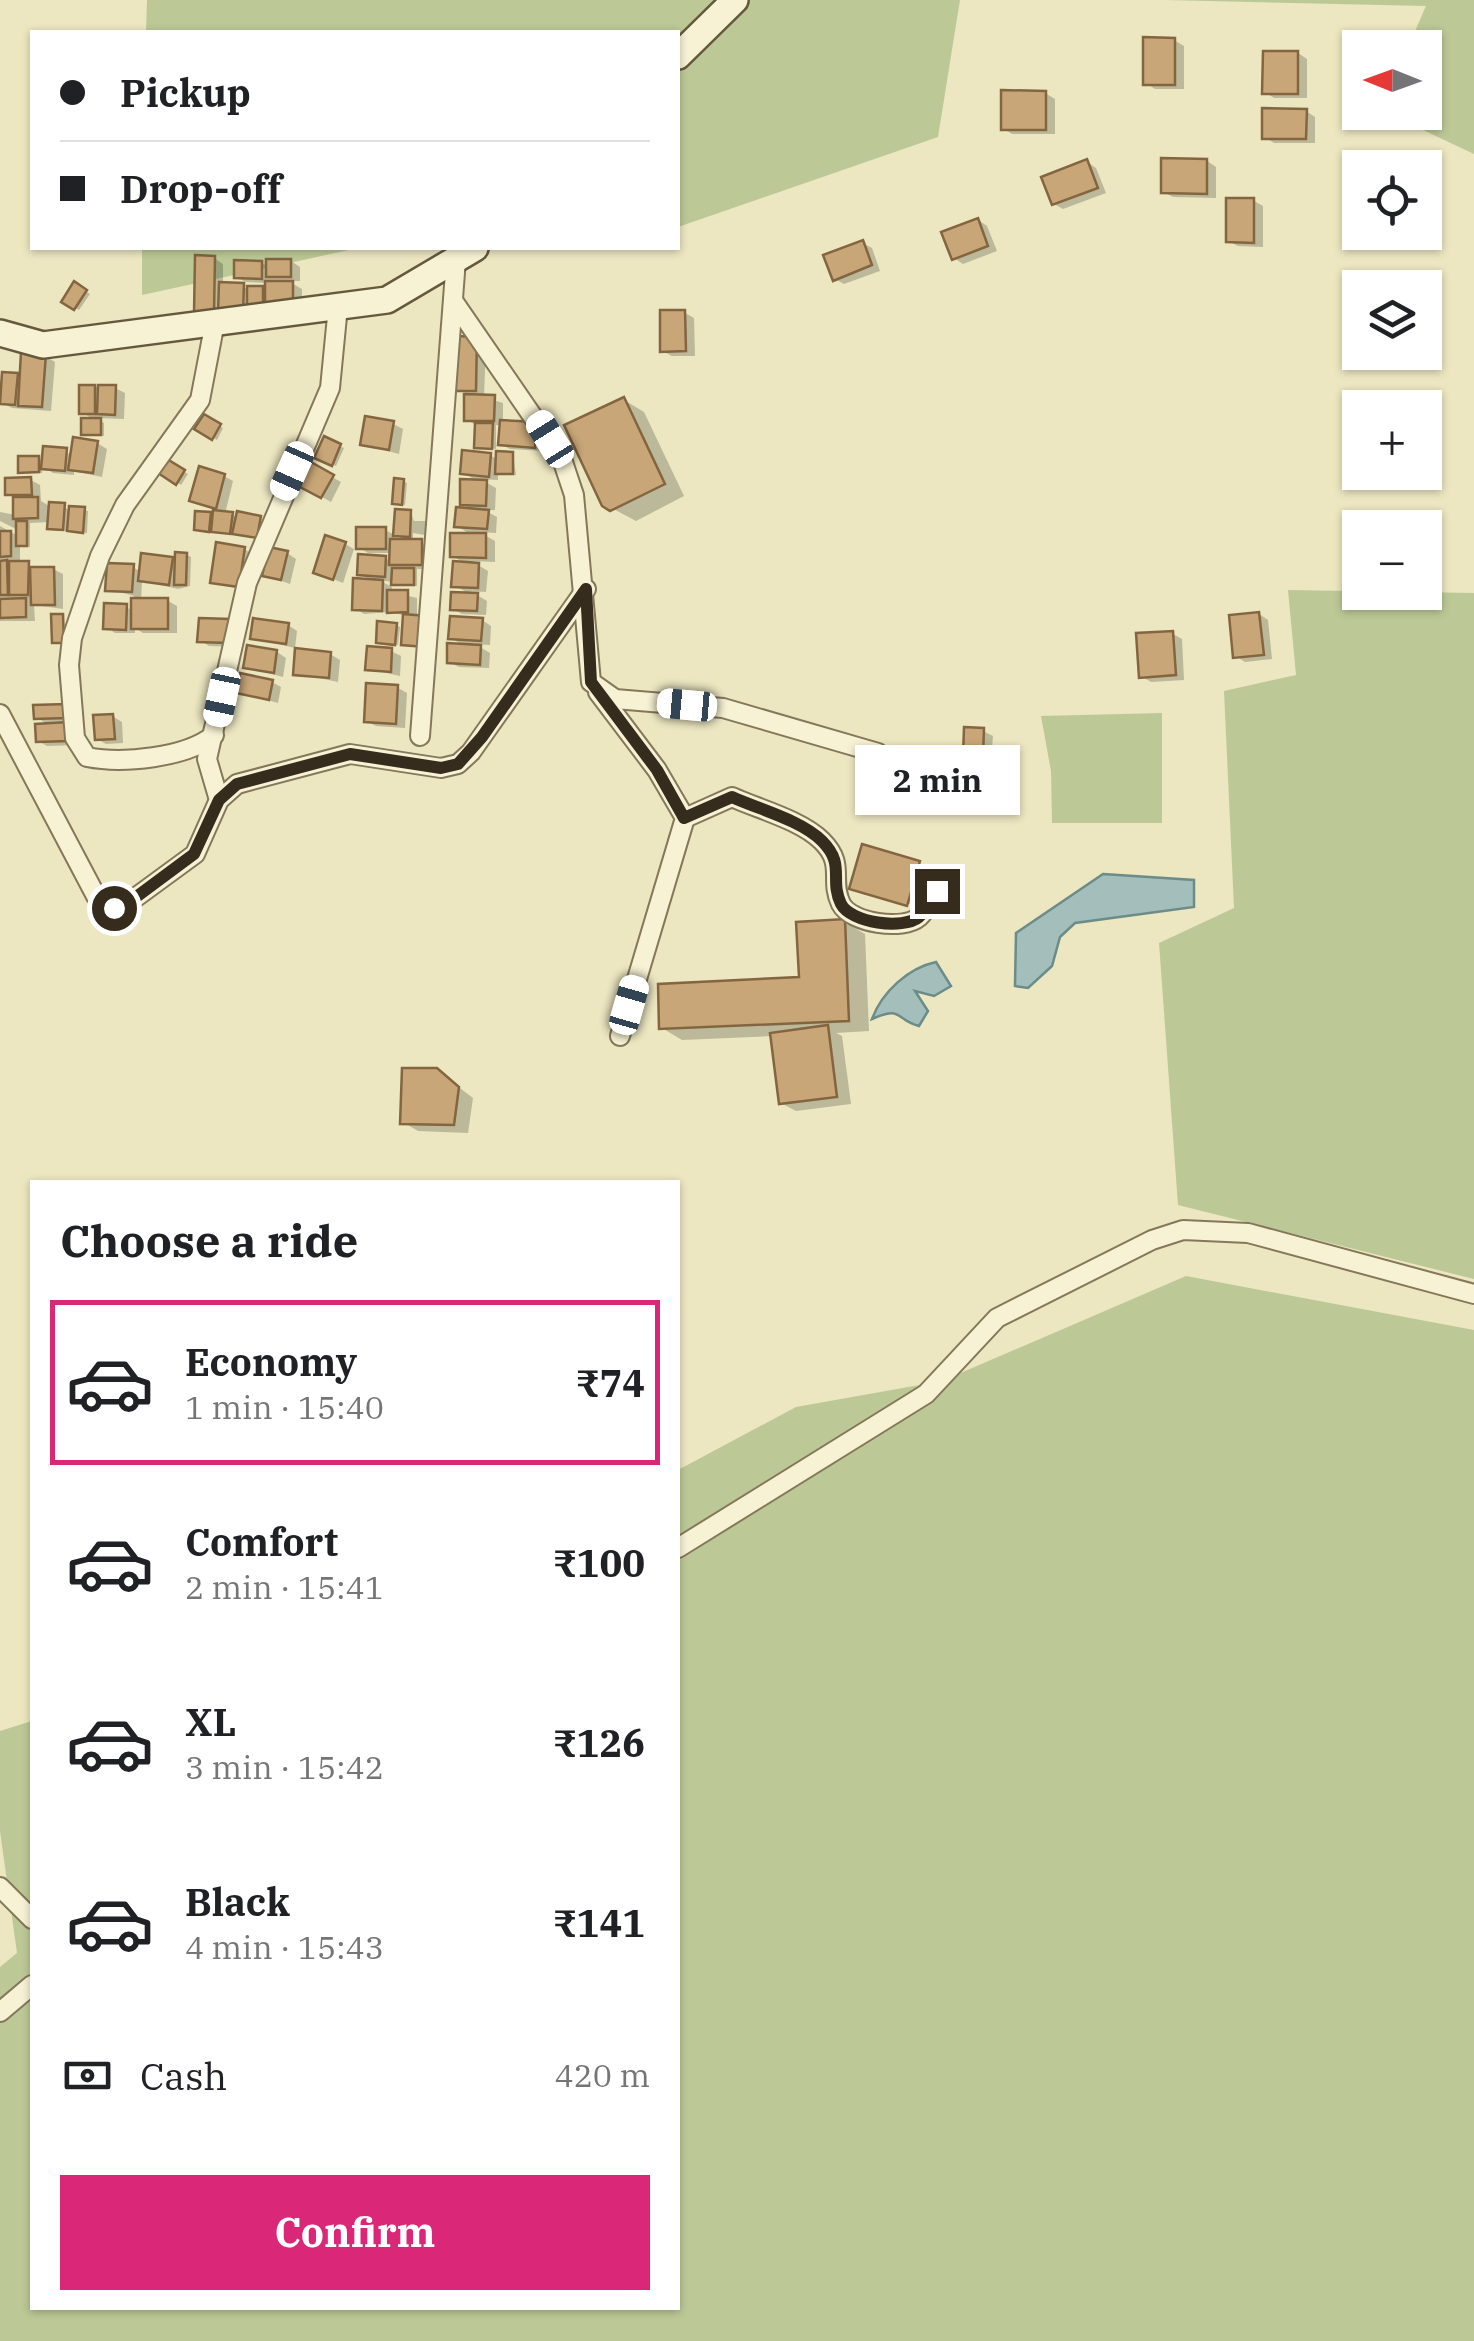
<!DOCTYPE html>
<meta charset="utf-8">
<style>
:root{--surface:#fff;--page:#f6f6f6;--text:#202124;--muted:#757577;--line:#e0e0e0;--accent:#db2777}
body{margin:0;font-family:"IBM Plex Serif",serif;background:var(--page);color:var(--text);height:100vh;display:flex;flex-direction:column;font-size:38px;white-space:nowrap}
*{box-sizing:border-box;margin:0}
p{font-size:32px;color:var(--muted)}
.icon{flex:none;width:55px;height:55px;fill:none;stroke:currentColor;stroke-width:2;stroke-linecap:round;stroke-linejoin:round}
.map{position:relative;flex:1;overflow:hidden}
.drawer{position:absolute;left:30px;top:1180px;width:650px;height:1130px;display:flex;flex-direction:column;background:var(--surface);border-radius:0px;box-shadow:0 2px 8px #0004}
.drawer>*{flex:none}
.banner{position:absolute;left:30px;top:30px;width:650px;height:220px;border-radius:0px;box-shadow:0 2px 8px #0004;display:grid;align-content:center;height:220px;padding:0 30px;background:var(--surface)}
.needle{width:65px;rotate:271deg}
.controls{position:absolute;left:1342px;top:30px;display:grid;gap:20px}
.controls a{display:grid;place-items:center;width:100px;height:100px;border-radius:0px;background:var(--surface);box-shadow:0 2px 8px #0004;font-size:50px}
.end{position:absolute;width:45px;height:45px;margin:-22px;border:12px solid #352c1d;background:#fff;box-shadow:0 0 0 5px #fff}
.from{border-radius:50%}
.bubble{position:absolute;height:70px;border-radius:0px;background:var(--surface);box-shadow:0 2px 8px #0004;font-size:32px;font-weight:700;line-height:70px;text-align:center}
.car{position:absolute;width:30px;height:60px;margin:-30px -15px;border-radius:12px;box-shadow:0 0 8px 2px #0007;background:linear-gradient(#fff 24%,#345 0 40%,#fff 0 76%,#345 0 86%,#fff 0)}
.banner b{display:flex;align-items:center;gap:35px;height:95px;font-size:38px}
.banner b+b{border-top:2px solid var(--line)}
.banner i{width:25px;height:25px;background:var(--text)}
ul{padding:0;list-style:none}
li{display:flex;align-items:center;gap:30px;height:165px;margin:0 20px 15px;padding:0 10px;border:5px solid transparent;border-radius:0px}
li div{flex:1}
li b{display:block;font-size:38px}
li em{font-style:normal;font-weight:700}
li.selected{border-color:var(--accent)}
li>.icon{width:90px;height:90px;stroke-width:1.5}
h2{padding:0 30px;font-size:45px;line-height:120px}
.pay{display:flex;align-items:center;gap:25px;height:110px;padding:0 30px;font-size:38px}
.pay p{margin-inline-start:auto}
.action{display:flex;gap:20px;margin-top:auto;padding:20px 30px}
.action a{flex:1;height:115px;border-radius:0px;background:var(--accent);color:#fff;font-size:40px;font-weight:700;line-height:115px;text-align:center}
.map>svg:first-child{display:block}
.green{fill:#bcc996}
.water{fill:#a4bfbb;stroke:#6b8c89;stroke-width:2.5}
.shadow{fill:#0003}
.building{fill:#c9a678;stroke:#836540;stroke-width:2.5}
.lines{fill:none;stroke-linecap:round;stroke-linejoin:round}
.street-casing{stroke:#857759;stroke-width:22}
.secondary-casing{stroke:#66583d;stroke-width:30}
.street{stroke:#f7f2d4;stroke-width:18}
.secondary{stroke:#f7f2d4;stroke-width:25}
.route{stroke:#352c1d;stroke-width:12}
</style>
<div class="map">
<svg width="1474" height="2341" viewBox="0 0 1474 2341">
<rect width="100%" height="100%" fill="#ece6c1"/>
<g class="green">
<polygon points="147,0 960,0 938,137 678,227 678,32 146,32"/>
<polygon points="1166,0 1474,0 1474,154 1387,113 1425,112 1425,48 1408,47 1426,6"/>
<polygon points="142,248 358,248 142,295"/>
<polygon points="1288,590 1474,593 1474,1279 1178,1205 1159,943 1234,908 1224,691 1296,675"/>
<polygon points="1162,713 1162,823 1052,823 1051,771 1041,716"/>
<polygon points="1186,1276 1474,1330 1474,2341 0,2341 0,1967 17,1953 0,1831 0,1731 32,1721 32,2308 678,2308 678,1470 796,1407 942,1381"/>
</g>
<g class="water">
<polygon points="1103,874 1194,880 1194,907 1075,923 1060,937 1052,966 1028,988 1015,986 1016,933"/>
<path d="M 936,962 L 951,986 L 934,996 L 915,991 L 928,1011 L 919,1026 C 895,1020 903,1005 872,1019 C 882,992 908,968 936,962 Z"/>
</g>
<g class="shadow">
<polygon points="1174,40 1184,46 1184,89 1155,89 1146,83"/>
<polygon points="1298,53 1307,59 1307,98 1274,98 1265,92"/>
<polygon points="1045,93 1055,99 1055,134 1012,134 1003,128"/>
<polygon points="1306,111 1315,117 1315,143 1274,143 1264,137"/>
<polygon points="1207,161 1216,167 1216,198 1173,197 1164,192"/>
<polygon points="1087,162 1096,168 1106,193 1063,209 1054,204"/>
<polygon points="1254,201 1263,206 1263,247 1238,246 1228,241"/>
<polygon points="978,220 987,226 997,251 963,264 954,258"/>
<polygon points="862,243 872,248 880,271 844,284 835,279"/>
<polygon points="214,258 223,264 223,285 267,291 267,283 246,282 236,277 262,263 268,267 291,261 300,267 300,281 288,281 302,289 302,308 266,308 206,318"/>
<polygon points="75,285 90,294 79,310 64,301"/>
<polygon points="685,313 694,318 695,356 672,356 662,351"/>
<polygon points="459,339 486,345 484,397 503,403 503,423 545,430 544,451 510,449 501,444 502,425 496,425 496,449 477,447 477,426 466,419 467,394 458,389"/>
<polygon points="45,356 55,362 51,411 12,408 2,403 17,375 22,378"/>
<polygon points="94,387 115,388 125,393 124,419 96,418 104,423 104,436 83,433 95,420 81,412"/>
<polygon points="624,400 644,412 684,496 636,521 604,504"/>
<polygon points="204,417 223,428 217,440 198,428"/>
<polygon points="393,424 403,429 399,454 363,444"/>
<polygon points="325,440 344,448 336,466 318,457"/>
<polygon points="97,443 107,449 102,477 74,471 74,475 53,473 42,466 42,473 20,471 38,458 44,462"/>
<polygon points="513,454 516,475 498,473 498,480 480,479 496,488 495,510 484,510 497,517 496,533 479,532 495,541 495,562 471,561 488,571 486,592 470,591 487,601 486,615 462,614 453,609 471,595 454,585 468,565 452,556 473,536 457,526 475,511 462,504 479,482 463,473 490,455 498,460"/>
<polygon points="168,462 188,474 181,485 161,472"/>
<polygon points="312,466 341,482 331,502 301,485"/>
<polygon points="224,476 233,481 225,514 270,523 266,542 234,532 196,529 210,514 215,517 216,509 192,500"/>
<polygon points="31,480 40,485 41,501 51,507 88,511 87,533 53,530 50,522 30,523 30,547 20,547 20,560 0,561 0,526 18,536 18,530 0,521 0,512 16,515 16,498 8,494"/>
<polygon points="403,481 407,483 405,505 395,503"/>
<polygon points="411,512 414,521 432,521 436,537 413,533 413,541 431,547 430,569 417,569 417,586 379,580 392,587 392,592 417,598 417,618 434,651 403,644 406,616 391,612 364,614 355,608 373,582 360,574 385,558 392,562 392,553 368,553 358,547 385,530 395,535 395,541 408,541 396,535"/>
<polygon points="345,544 354,549 343,583 316,572"/>
<polygon points="244,549 254,555 248,591 212,582"/>
<polygon points="287,553 296,559 290,584 265,575"/>
<polygon points="187,555 191,557 190,586 178,589 142,581 141,601 168,601 177,606 177,633 143,633 135,628 135,633 115,633 106,627 126,607 133,611 134,596 108,589 133,567 141,572"/>
<polygon points="0,564 53,569 63,574 63,609 34,605 35,621 0,621 0,602 5,602 0,599"/>
<polygon points="1259,614 1268,620 1272,659 1245,662 1236,656"/>
<polygon points="201,620 238,647 209,646 200,640"/>
<polygon points="482,620 491,626 490,645 475,644 490,653 489,668 459,667 449,662 466,647 451,638"/>
<polygon points="288,625 297,631 295,648 252,638"/>
<polygon points="396,625 400,627 398,645 378,642"/>
<polygon points="1173,634 1182,639 1184,680 1151,682 1141,676"/>
<polygon points="391,651 401,656 400,676 368,669"/>
<polygon points="277,652 286,658 283,677 246,667"/>
<polygon points="330,654 340,660 338,682 295,673"/>
<polygon points="272,682 281,687 278,703 238,692"/>
<polygon points="398,688 407,693 405,728 376,726 366,721"/>
<polygon points="66,707 78,745 47,746 38,741 50,726 36,717"/>
<polygon points="112,716 122,722 123,743 106,744 97,739"/>
<polygon points="983,731 993,736 991,762 965,755"/>
<polygon points="919,864 934,872 922,912 920,907 865,891 865,895 852,888"/>
<polygon points="844,922 865,934 869,1031 836,1033 842,1036 851,1104 796,1111 781,1103 773,1036 682,1040 662,1028 802,980"/>
<polygon points="436,1070 473,1098 468,1133 418,1131 403,1122"/>
</g>
<g class="building">
<polygon points="1143,37 1175,38 1175,85 1143,85"/>
<polygon points="1263,51 1298,51 1298,94 1262,94"/>
<polygon points="1001,90 1046,91 1046,130 1001,130"/>
<polygon points="1262,108 1307,109 1306,139 1262,139"/>
<polygon points="1161,158 1207,159 1207,194 1161,193"/>
<polygon points="1087,159 1098,188 1052,205 1041,177"/>
<polygon points="1226,198 1254,198 1254,243 1226,242"/>
<polygon points="978,218 988,246 952,260 941,232"/>
<polygon points="863,240 872,265 833,281 823,255"/>
<polygon points="195,255 215,256 214,314 194,314"/>
<rect x="266" y="259" width="25" height="18"/>
<polygon points="234,260 262,261 262,279 234,278"/>
<polygon points="74,281 87,290 74,310 61,302"/>
<rect x="265" y="281" width="28" height="23"/>
<polygon points="219,282 244,283 243,314 218,314"/>
<rect x="247" y="286" width="16" height="21"/>
<polygon points="660,310 685,310 686,351 660,352"/>
<polygon points="456,336 477,337 476,391 455,391"/>
<polygon points="21,352 46,354 42,407 18,406"/>
<polygon points="2,372 18,373 15,405 0,404"/>
<rect x="79" y="385" width="16" height="29"/>
<polygon points="98,385 116,385 115,415 97,414"/>
<polygon points="464,394 495,395 494,421 464,421"/>
<polygon points="624,397 665,484 610,511 602,506 564,425"/>
<polygon points="204,414 221,424 212,440 194,429"/>
<polygon points="365,416 394,421 389,450 360,445"/>
<rect x="81" y="418" width="20" height="17"/>
<polygon points="500,420 537,422 535,448 498,445"/>
<polygon points="475,423 493,423 492,449 474,448"/>
<polygon points="324,436 341,444 332,466 314,458"/>
<polygon points="73,437 98,441 93,473 68,470"/>
<polygon points="43,446 67,448 65,471 41,469"/>
<polygon points="462,450 491,453 489,477 460,474"/>
<polygon points="496,451 513,452 513,474 495,474"/>
<polygon points="18,456 39,456 39,472 18,473"/>
<polygon points="167,459 185,470 176,485 158,473"/>
<polygon points="311,462 334,475 321,498 298,486"/>
<polygon points="199,466 225,474 216,509 189,501"/>
<polygon points="31,477 32,495 5,495 5,478"/>
<polygon points="394,478 404,479 402,505 392,504"/>
<polygon points="460,479 487,480 486,506 460,505"/>
<polygon points="13,497 38,497 38,518 13,519"/>
<polygon points="49,502 65,503 63,530 47,529"/>
<polygon points="69,506 85,507 83,533 67,531"/>
<polygon points="456,507 489,510 487,529 454,527"/>
<polygon points="395,509 411,510 410,537 393,536"/>
<polygon points="213,510 233,512 230,534 211,532"/>
<polygon points="195,511 211,512 209,532 194,530"/>
<polygon points="237,511 261,516 257,538 232,534"/>
<rect x="16" y="521" width="11" height="25"/>
<rect x="356" y="527" width="30" height="22"/>
<polygon points="0,531 11,531 11,556 0,557"/>
<polygon points="450,533 486,533 486,558 450,557"/>
<polygon points="325,535 346,542 333,580 313,573"/>
<polygon points="390,539 422,539 422,565 389,565"/>
<polygon points="216,542 245,547 239,587 210,583"/>
<polygon points="269,547 288,551 281,580 262,576"/>
<polygon points="175,552 187,553 186,585 174,585"/>
<polygon points="141,553 173,557 169,585 138,581"/>
<polygon points="358,554 386,556 385,577 357,575"/>
<polygon points="7,560 8,595 0,595 0,561"/>
<polygon points="9,561 29,561 28,595 9,595"/>
<polygon points="453,561 479,563 478,588 451,587"/>
<polygon points="107,563 134,564 132,592 105,591"/>
<polygon points="30,567 54,567 55,605 31,605"/>
<polygon points="392,568 414,568 414,585 391,585"/>
<polygon points="353,578 383,580 382,611 352,610"/>
<polygon points="387,590 408,590 408,612 387,613"/>
<polygon points="451,592 478,593 477,611 450,610"/>
<polygon points="26,598 26,617 0,618 0,599"/>
<rect x="131" y="598" width="37" height="31"/>
<polygon points="104,603 127,604 126,630 103,629"/>
<polygon points="1259,612 1264,655 1233,658 1229,615"/>
<polygon points="51,614 63,614 64,643 52,643"/>
<polygon points="403,614 427,616 425,647 401,645"/>
<polygon points="450,616 483,618 481,641 448,639"/>
<polygon points="199,618 230,619 229,643 197,642"/>
<polygon points="253,618 289,623 286,644 250,639"/>
<polygon points="377,621 397,623 395,645 376,643"/>
<polygon points="1173,631 1176,675 1139,678 1136,633"/>
<polygon points="447,643 481,645 480,665 447,663"/>
<polygon points="247,645 277,650 274,673 243,668"/>
<polygon points="367,646 392,648 391,672 365,670"/>
<polygon points="295,648 331,652 329,678 293,675"/>
<polygon points="240,673 273,680 269,700 236,693"/>
<polygon points="366,683 398,685 396,724 364,722"/>
<polygon points="67,704 67,718 34,719 33,705"/>
<polygon points="113,714 115,739 95,740 93,715"/>
<polygon points="68,722 69,741 36,742 35,724"/>
<polygon points="964,727 984,728 983,758 963,757"/>
<polygon points="862,844 920,861 907,906 849,889"/>
<polygon points="845,919 849,1021 659,1029 658,984 799,977 796,922"/>
<polygon points="828,1025 837,1097 779,1104 770,1033"/>
<polygon points="402,1068 437,1068 459,1087 454,1125 400,1124"/>
</g>
<g class="lines">
<defs>
<g id="street">
<polyline points="454,302 562,459 574,495 591,682 615,699 723,708 878,753"/>
<polyline points="598,692 657,770 685,818 620,1036"/>
<polyline points="0,714 96,896 104,905 124,906 195,854 219,800 237,784 350,754 441,768 458,764 471,752 586,589"/>
<path d="M 214,735 C 186,758 122,764 87,757 L 75,738 L 69,665 L 72,638 L 100,556 L 125,505 L 200,400 L 215,322"/>
<polyline points="420,736 456,259"/>
<polyline points="219,800 207,759 247,583 330,388 338,306"/>
<path d="M 685,818 L 732,797 C 758,809 801,820 822,841 C 846,865 829,879 841,904 C 851,923 903,931 919,917 C 926,911 932,899 937,891"/>
<polyline points="678,1548 926,1394 997,1318 1152,1240 1183,1230 1248,1233 1474,1294"/>
<polyline points="0,1887 32,1919"/>
<polyline points="0,2012 32,1985"/>
</g>
<g id="secondary">
<polyline points="678,56 735,0"/>
<polyline points="0,333 43,345 387,300 475,248"/>
</g>
</defs>
<use href="#street" class="street-casing"/>
<use href="#secondary" class="secondary-casing"/>
<use href="#street" class="street"/>
<use href="#secondary" class="secondary"/>
</g>
<g class="lines">
<path class="route" d="M 114,908 L 124,906 L 194,854 L 219,800 L 237,784 L 350,754 L 441,768 L 458,764 L 482,737 L 586,589 L 591,682 L 657,770 L 684,818 L 732,797 C 758,809 801,820 822,841 C 846,865 829,879 841,904 C 851,923 903,930 919,917 C 926,911 932,899 937,891"/>
</g>
</svg>
<div class="controls">
<a><svg class="needle" viewBox="-14 -14 28 28"><path d="M0-13l5 13h-10z" fill="#e53935"/><path d="M0 13l5-13h-10z" fill="#757577"/></svg></a>
<a><svg class="icon" aria-label="locate" viewBox="0 0 24 24"><circle cx="12" cy="12" r="6"/><path d="M12 2v4M12 18v4M2 12h4M18 12h4"/></svg></a>
<a><svg class="icon" aria-label="layers" viewBox="0 0 24 24"><path d="M12 4l9 5-9 5-9-5zM3 14l9 5 9-5"/></svg></a>
<a>+</a>
<a>−</a>
</div>
<i class="end from" style="left:114px;top:908px"></i>
<i class="end" style="left:937px;top:891px"></i>
<div class="bubble" style="left:855px;top:745px;width:165px">2 min</div>
<i class="car" style="left:550px;top:439px;rotate:328deg"></i>
<i class="car" style="left:292px;top:471px;rotate:204deg"></i>
<i class="car" style="left:222px;top:697px;rotate:192deg"></i>
<i class="car" style="left:687px;top:705px;rotate:275deg"></i>
<i class="car" style="left:629px;top:1005px;rotate:16deg"></i>
<div class="banner">
<b><i class="from"></i>Pickup</b>
<b><i></i>Drop-off</b>
</div>
<section class="drawer">
<h2>Choose a ride</h2>
<ul>
<li class="selected"><svg class="icon" aria-label="car" viewBox="0 0 24 24"><path d="M5 17H2v-5l4-1 3-4h7l3 4 3 1v5h-3M9 17h6M6 11h13"/><circle cx="7" cy="17" r="2"/><circle cx="17" cy="17" r="2"/></svg><div><b>Economy</b><p>1 min · 15:40</p></div><em>₹74</em></li>
<li><svg class="icon" aria-label="car" viewBox="0 0 24 24"><path d="M5 17H2v-5l4-1 3-4h7l3 4 3 1v5h-3M9 17h6M6 11h13"/><circle cx="7" cy="17" r="2"/><circle cx="17" cy="17" r="2"/></svg><div><b>Comfort</b><p>2 min · 15:41</p></div><em>₹100</em></li>
<li><svg class="icon" aria-label="car" viewBox="0 0 24 24"><path d="M5 17H2v-5l4-1 3-4h7l3 4 3 1v5h-3M9 17h6M6 11h13"/><circle cx="7" cy="17" r="2"/><circle cx="17" cy="17" r="2"/></svg><div><b>XL</b><p>3 min · 15:42</p></div><em>₹126</em></li>
<li><svg class="icon" aria-label="car" viewBox="0 0 24 24"><path d="M5 17H2v-5l4-1 3-4h7l3 4 3 1v5h-3M9 17h6M6 11h13"/><circle cx="7" cy="17" r="2"/><circle cx="17" cy="17" r="2"/></svg><div><b>Black</b><p>4 min · 15:43</p></div><em>₹141</em></li>
</ul>
<div class="pay"><svg class="icon" aria-label="cash" viewBox="0 0 24 24"><path d="M3 7h18v10H3z"/><circle cx="12" cy="12" r="2"/></svg>Cash<p>420 m</p></div>
<div class="action"><a>Confirm</a></div>
</section>
</div>
